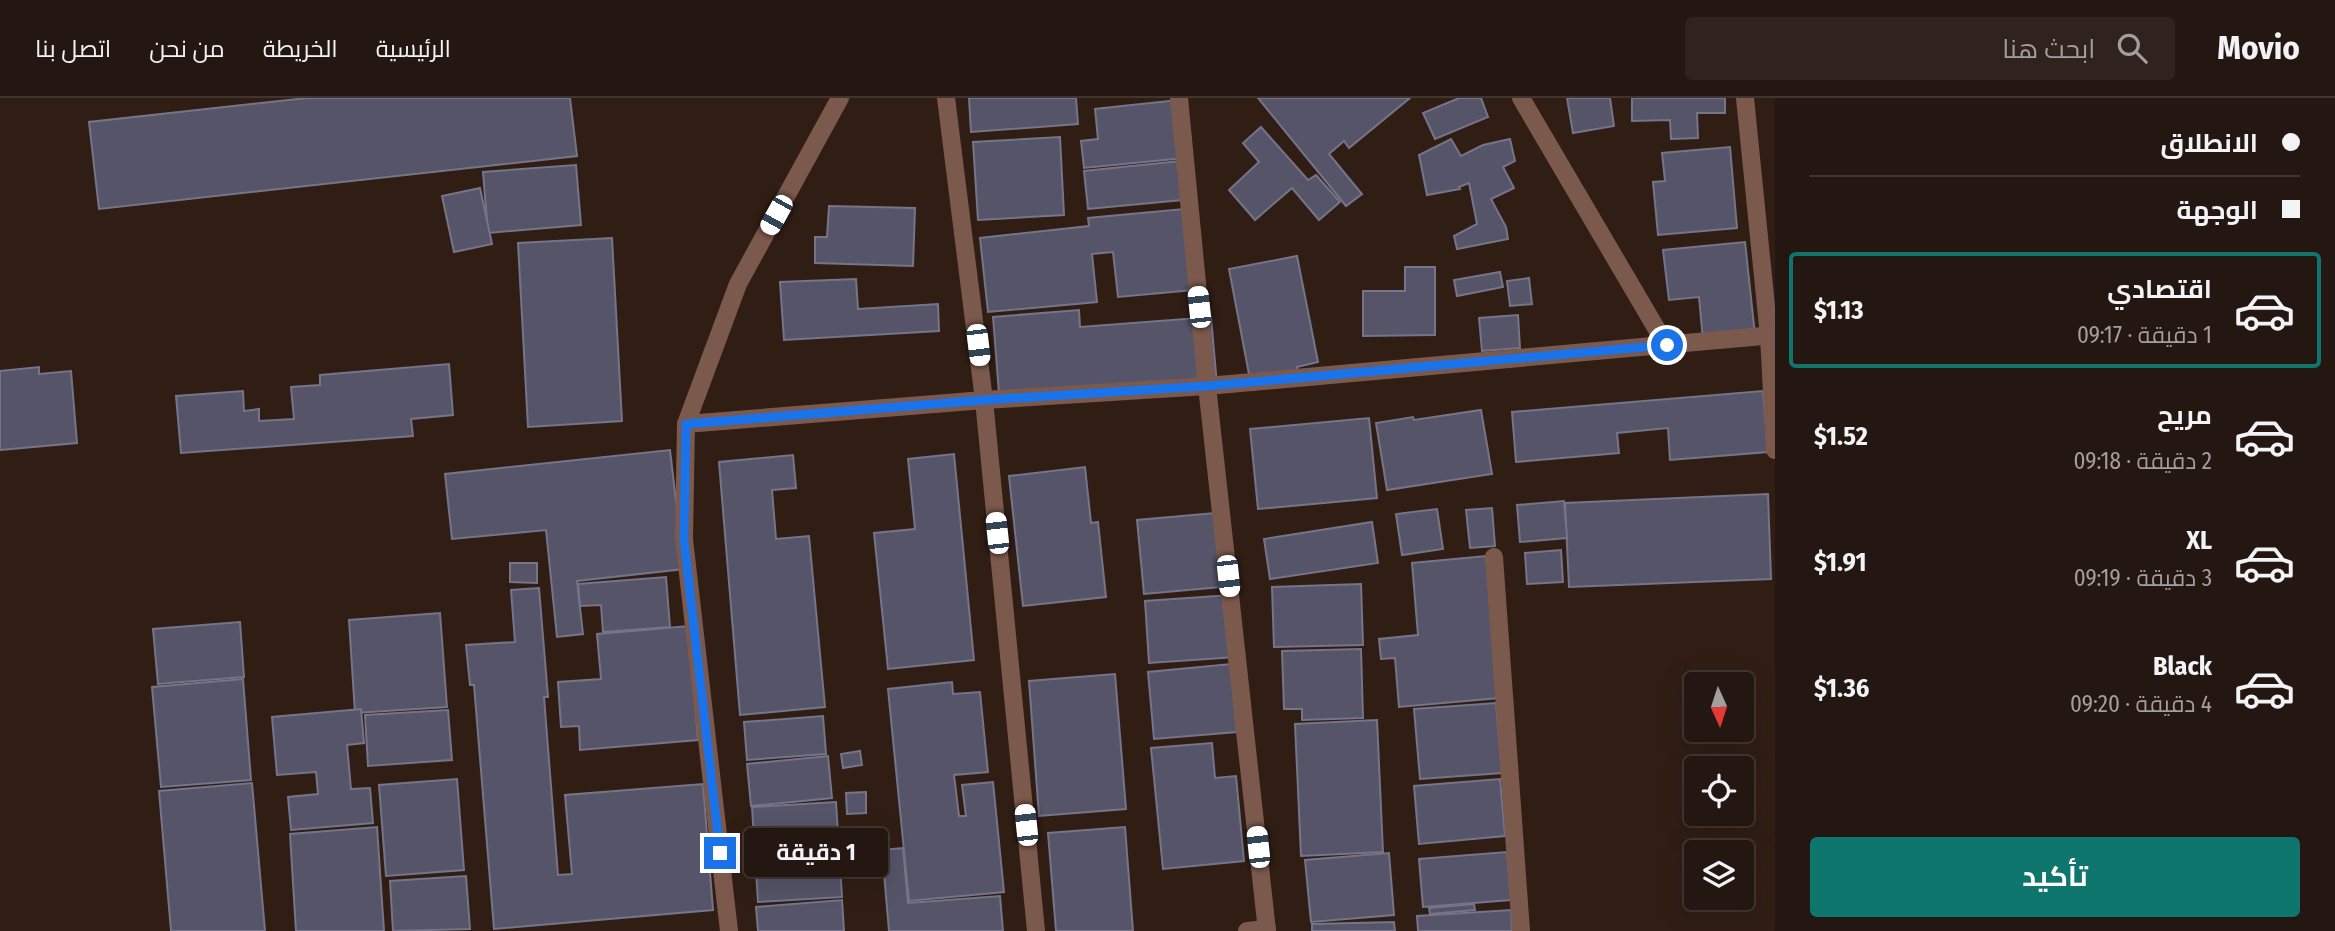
<!DOCTYPE html>
<html lang="ar">
<meta charset="utf-8">
<style>
:root{--surface:#241610;--page:#30231e;--text:#f1f3f6;--muted:#a39f9f;--line:#413530;--accent:#0f766e}
body{margin:0;font-family:"Fira Sans Condensed",Cairo,sans-serif;background:var(--page);color:var(--text);direction:rtl;height:100vh;display:flex;flex-direction:column;font-size:26px;white-space:nowrap}
*{box-sizing:border-box;margin:0}
p{font-size:23px;color:var(--muted)}
.icon{flex:none;width:38px;height:38px;fill:none;stroke:currentColor;stroke-width:2;stroke-linecap:round;stroke-linejoin:round}
.map{position:relative;flex:1;overflow:hidden;direction:ltr}
.details{display:flex;flex-direction:column;background:var(--surface);width:560px}
.details>*{flex:none}
.banner{display:grid;align-content:center;height:154px;padding:0 35px;background:var(--surface)}
.needle{width:46px;rotate:177deg}
.controls{position:absolute;left:1684px;top:574px;display:grid;gap:14px}
.controls a{display:grid;place-items:center;width:70px;height:70px;border-radius:7px;background:var(--surface);box-shadow:0 7px 28px #0002,0 0 0 2px var(--line);font-size:35px}
.end{position:absolute;width:32px;height:32px;margin:-16px;border:9px solid #1a73e8;background:#fff;box-shadow:0 0 0 4px #fff}
.from{border-radius:50%}
.bubble{position:absolute;height:49px;border-radius:7px;background:var(--surface);box-shadow:0 7px 28px #0002,0 0 0 2px var(--line);font-size:23px;font-weight:700;line-height:49px;text-align:center;direction:rtl}
.car{position:absolute;width:21px;height:42px;margin:-21px -10px;border-radius:9px;box-shadow:0 0 5px 2px #0007;background:linear-gradient(#fff 24%,#345 0 40%,#fff 0 76%,#345 0 86%,#fff 0)}
.banner b{display:flex;align-items:center;gap:24px;height:66px;font-size:26px}
.banner b+b{border-top:2px solid var(--line)}
.banner i{width:18px;height:18px;background:var(--text)}
ul{padding:0;list-style:none}
li{display:flex;align-items:center;gap:21px;height:116px;margin:0 14px 10px;padding:0 21px;border:4px solid transparent;border-radius:7px}
li div{flex:1}
li b{display:block;font-size:26px}
li em{font-style:normal;font-weight:700}
li.current{border-color:var(--accent)}
li>.icon{width:63px;height:63px;stroke-width:1.5}
.primary-button{display:flex;gap:14px;margin-top:auto;padding:14px 35px}
.primary-button a{flex:1;height:80px;border-radius:7px;background:var(--accent);color:#fff;font-size:28px;font-weight:700;line-height:80px;text-align:center}
header{display:flex;align-items:center;gap:42px;box-sizing:border-box;height:98px;padding:0 35px;background:var(--surface);border-bottom:2px solid var(--line)}
header strong{font-size:33px}
nav{display:flex;gap:38px;margin-inline-start:auto;font-size:24px}
.search{width:490px;height:63px;background:var(--page);display:flex;align-items:center;gap:18px;box-sizing:border-box;padding:0 24px;border-radius:7px;color:var(--muted);font-size:26px}
main{display:flex;flex:1;min-height:0}
.map>svg:first-child{display:block}
.building{fill:#555468;stroke:#757489;stroke-width:2}
.lines{fill:none;stroke-linecap:round;stroke-linejoin:round}
.street{stroke:#7c594d;stroke-width:18}
.route{stroke:#1a73e8;stroke-width:9}
</style>
<header>
<strong>Movio</strong>
<div class="search"><svg class="icon" aria-label="search" viewBox="0 0 24 24"><circle cx="10" cy="10" r="6"/><path d="M15 15l6 6"/></svg>ابحث هنا</div>
<nav><a>الرئيسية</a><a>الخريطة</a><a>من نحن</a><a>اتصل بنا</a></nav>
</header>
<main>
<section class="details">
<div class="banner">
<b><i class="from"></i>الانطلاق</b>
<b><i></i>الوجهة</b>
</div>
<ul>
<li class="current"><svg class="icon" aria-label="car" viewBox="0 0 24 24"><path d="M5 17H2v-5l4-1 3-4h7l3 4 3 1v5h-3M9 17h6M6 11h13"/><circle cx="7" cy="17" r="2"/><circle cx="17" cy="17" r="2"/></svg><div><b>اقتصادي</b><p>1 دقيقة · 09:17</p></div><em>$1.13</em></li>
<li><svg class="icon" aria-label="car" viewBox="0 0 24 24"><path d="M5 17H2v-5l4-1 3-4h7l3 4 3 1v5h-3M9 17h6M6 11h13"/><circle cx="7" cy="17" r="2"/><circle cx="17" cy="17" r="2"/></svg><div><b>مريح</b><p>2 دقيقة · 09:18</p></div><em>$1.52</em></li>
<li><svg class="icon" aria-label="car" viewBox="0 0 24 24"><path d="M5 17H2v-5l4-1 3-4h7l3 4 3 1v5h-3M9 17h6M6 11h13"/><circle cx="7" cy="17" r="2"/><circle cx="17" cy="17" r="2"/></svg><div><b>XL</b><p>3 دقيقة · 09:19</p></div><em>$1.91</em></li>
<li><svg class="icon" aria-label="car" viewBox="0 0 24 24"><path d="M5 17H2v-5l4-1 3-4h7l3 4 3 1v5h-3M9 17h6M6 11h13"/><circle cx="7" cy="17" r="2"/><circle cx="17" cy="17" r="2"/></svg><div><b>Black</b><p>4 دقيقة · 09:20</p></div><em>$1.36</em></li>
</ul>
<div class="primary-button"><a>تأكيد</a></div>
</section>
<div class="map">
<svg width="1775" height="833" viewBox="0 0 1775 833">
<rect width="100%" height="100%" fill="#301e15"/>
<g class="building">
<polygon points="307,0 570,0 577,58 99,111 89,24"/>
<polygon points="969,0 1076,0 1078,26 971,34"/>
<polygon points="1258,0 1410,0 1349,50 1344,43 1329,56 1362,96 1346,108"/>
<polygon points="1459,0 1481,0 1488,19 1435,41 1423,15"/>
<polygon points="1567,0 1610,0 1614,28 1573,35"/>
<polygon points="1632,0 1725,0 1725,15 1697,15 1698,40 1671,41 1670,22 1632,23"/>
<polygon points="1178,2 1184,60 1084,70 1081,43 1098,41 1095,11"/>
<polygon points="1261,29 1308,82 1316,77 1340,104 1319,122 1292,90 1255,122 1229,92 1259,64 1243,45"/>
<polygon points="1060,39 1064,117 978,122 973,44"/>
<polygon points="1451,41 1461,58 1483,47 1510,41 1515,63 1503,69 1514,90 1491,101 1506,129 1508,141 1457,151 1454,138 1477,126 1469,85 1459,89 1460,91 1427,97 1419,57"/>
<polygon points="1730,49 1737,130 1658,137 1653,84 1665,83 1662,55"/>
<polygon points="1189,62 1193,101 1088,111 1084,73"/>
<polygon points="576,67 581,127 488,135 483,74"/>
<polygon points="480,90 492,146 454,154 442,98"/>
<polygon points="829,108 915,110 913,168 815,165 815,139 827,139"/>
<polygon points="1195,110 1204,191 1118,199 1113,154 1092,156 1097,204 988,214 980,140 1089,128 1088,120"/>
<polygon points="612,140 622,323 528,329 518,145"/>
<polygon points="1745,144 1755,237 1703,242 1699,199 1669,202 1663,152"/>
<polygon points="1297,158 1318,264 1297,269 1300,283 1252,292 1229,171"/>
<polygon points="1405,169 1435,169 1435,237 1363,238 1363,193 1405,193"/>
<polygon points="1500,174 1503,189 1457,198 1454,182"/>
<polygon points="1529,180 1532,206 1510,208 1507,183"/>
<polygon points="856,181 858,211 938,206 939,233 784,242 780,184"/>
<polygon points="1079,212 1080,229 1211,219 1217,287 1000,308 993,219"/>
<polygon points="1518,217 1520,250 1482,253 1479,220"/>
<polygon points="449,266 453,317 411,321 413,338 181,355 176,298 243,293 244,313 259,311 259,323 294,321 291,289 320,287 320,277"/>
<polygon points="39,269 39,276 71,273 77,345 0,352 0,273"/>
<polygon points="1763,293 1768,354 1670,362 1668,330 1617,335 1619,355 1516,364 1512,314"/>
<polygon points="1481,312 1492,376 1387,392 1376,325 1413,319 1414,322"/>
<polygon points="1369,320 1377,400 1258,411 1250,331"/>
<polygon points="670,352 684,471 577,483 583,536 557,539 546,432 452,441 445,376"/>
<polygon points="954,356 974,562 888,571 874,435 915,431 908,361"/>
<polygon points="793,357 796,390 772,392 776,441 809,438 825,609 740,617 719,364"/>
<polygon points="1085,369 1091,425 1098,424 1106,499 1023,508 1009,378"/>
<polygon points="1768,396 1771,481 1569,489 1565,405"/>
<polygon points="1564,403 1567,440 1520,444 1517,407"/>
<polygon points="1492,410 1495,448 1470,450 1466,412"/>
<polygon points="1437,411 1443,451 1402,457 1396,416"/>
<polygon points="1226,414 1232,488 1144,496 1137,422"/>
<polygon points="1372,424 1378,465 1270,481 1264,441"/>
<polygon points="1561,452 1563,484 1527,486 1525,455"/>
<polygon points="1486,458 1499,600 1399,609 1395,560 1381,561 1379,541 1418,537 1412,465"/>
<polygon points="510,465 537,465 537,485 510,484"/>
<polygon points="666,479 670,529 603,534 601,507 580,508 578,486"/>
<polygon points="1361,486 1363,547 1274,549 1272,489"/>
<polygon points="539,490 548,599 544,599 558,777 572,776 565,697 703,686 713,812 494,831 474,587 470,587 466,547 515,544 511,492"/>
<polygon points="1231,497 1236,559 1149,565 1145,503"/>
<polygon points="440,515 447,609 355,615 349,522"/>
<polygon points="240,524 244,579 158,586 153,531"/>
<polygon points="689,528 698,642 580,652 579,628 561,629 558,584 601,581 597,536"/>
<polygon points="1361,551 1363,620 1302,622 1302,611 1284,611 1282,553"/>
<polygon points="1231,566 1237,634 1154,641 1148,574"/>
<polygon points="1115,576 1126,711 1039,718 1029,583"/>
<polygon points="243,581 251,682 161,689 152,589"/>
<polygon points="952,584 953,596 980,594 988,674 954,677 959,718 966,718 962,687 993,684 1004,794 909,803 888,591"/>
<polygon points="1496,605 1502,675 1420,681 1414,611"/>
<polygon points="361,611 364,645 347,647 351,691 370,690 373,725 291,732 288,699 318,696 316,674 277,677 272,619"/>
<polygon points="448,612 452,662 368,668 365,617"/>
<polygon points="823,618 826,656 747,662 744,624"/>
<polygon points="1377,622 1383,754 1301,758 1295,626"/>
<polygon points="1212,645 1215,680 1236,678 1244,763 1163,771 1151,650"/>
<polygon points="860,653 862,667 843,670 841,656"/>
<polygon points="828,658 832,700 751,708 747,666"/>
<polygon points="457,681 464,772 386,778 379,687"/>
<polygon points="1500,681 1505,738 1419,746 1414,688"/>
<polygon points="252,685 265,833 171,833 159,693"/>
<polygon points="866,694 866,715 847,716 846,695"/>
<polygon points="836,704 842,799 758,804 752,709"/>
<polygon points="377,729 384,833 296,833 290,736"/>
<polygon points="1125,729 1133,833 1056,833 1048,735"/>
<polygon points="903,750 908,805 1000,798 1003,833 889,833 882,752"/>
<polygon points="1507,754 1511,802 1423,809 1419,761"/>
<polygon points="1389,755 1394,817 1311,824 1305,762"/>
<polygon points="466,778 470,831 393,833 390,783"/>
<polygon points="842,802 844,833 758,833 756,809"/>
<polygon points="1474,806 1475,812 1430,816 1429,810"/>
<polygon points="1511,812 1512,833 1418,833 1417,818"/>
<polygon points="1394,824 1395,833 1312,833 1312,826"/>
</g>
<g class="lines">
<g class="street">
<polyline points="946,0 984,302 1036,833"/>
<polyline points="1179,0 1207,288 1267,833"/>
<polyline points="1521,0 1666,247"/>
<polyline points="1745,0 1769,238 1775,352"/>
<polyline points="686,326 984,302 1207,288 1775,237"/>
<polyline points="1494,459 1521,833"/>
<polyline points="729,833 684,441 686,326 738,186 840,0"/>
<polyline points="1247,833 1267,831"/>
</g>
</g>
<g class="lines">
<polyline class="route" points="720,755 684,442 686,326 984,302 1207,288 1667,247"/>
</g>
</svg>
<div class="controls">
<a><svg class="needle" viewBox="-14 -14 28 28"><path d="M0-13l5 13h-10z" fill="#e53935"/><path d="M0 13l5-13h-10z" fill="#a39f9f"/></svg></a>
<a><svg class="icon" aria-label="locate" viewBox="0 0 24 24"><circle cx="12" cy="12" r="6"/><path d="M12 2v4M12 18v4M2 12h4M18 12h4"/></svg></a>
<a><svg class="icon" aria-label="layers" viewBox="0 0 24 24"><path d="M12 4l9 5-9 5-9-5zM3 14l9 5 9-5"/></svg></a>
</div>
<i class="end from" style="left:1667px;top:247px"></i>
<i class="end" style="left:720px;top:755px"></i>
<div class="bubble" style="left:744px;top:730px;width:144px">1 دقيقة</div>
<i class="car" style="left:776px;top:117px;rotate:209deg"></i>
<i class="car" style="left:1199px;top:209px;rotate:354deg"></i>
<i class="car" style="left:978px;top:247px;rotate:173deg"></i>
<i class="car" style="left:997px;top:435px;rotate:354deg"></i>
<i class="car" style="left:1228px;top:478px;rotate:174deg"></i>
<i class="car" style="left:1026px;top:727px;rotate:354deg"></i>
<i class="car" style="left:1258px;top:749px;rotate:354deg"></i>
</div>
</main>
